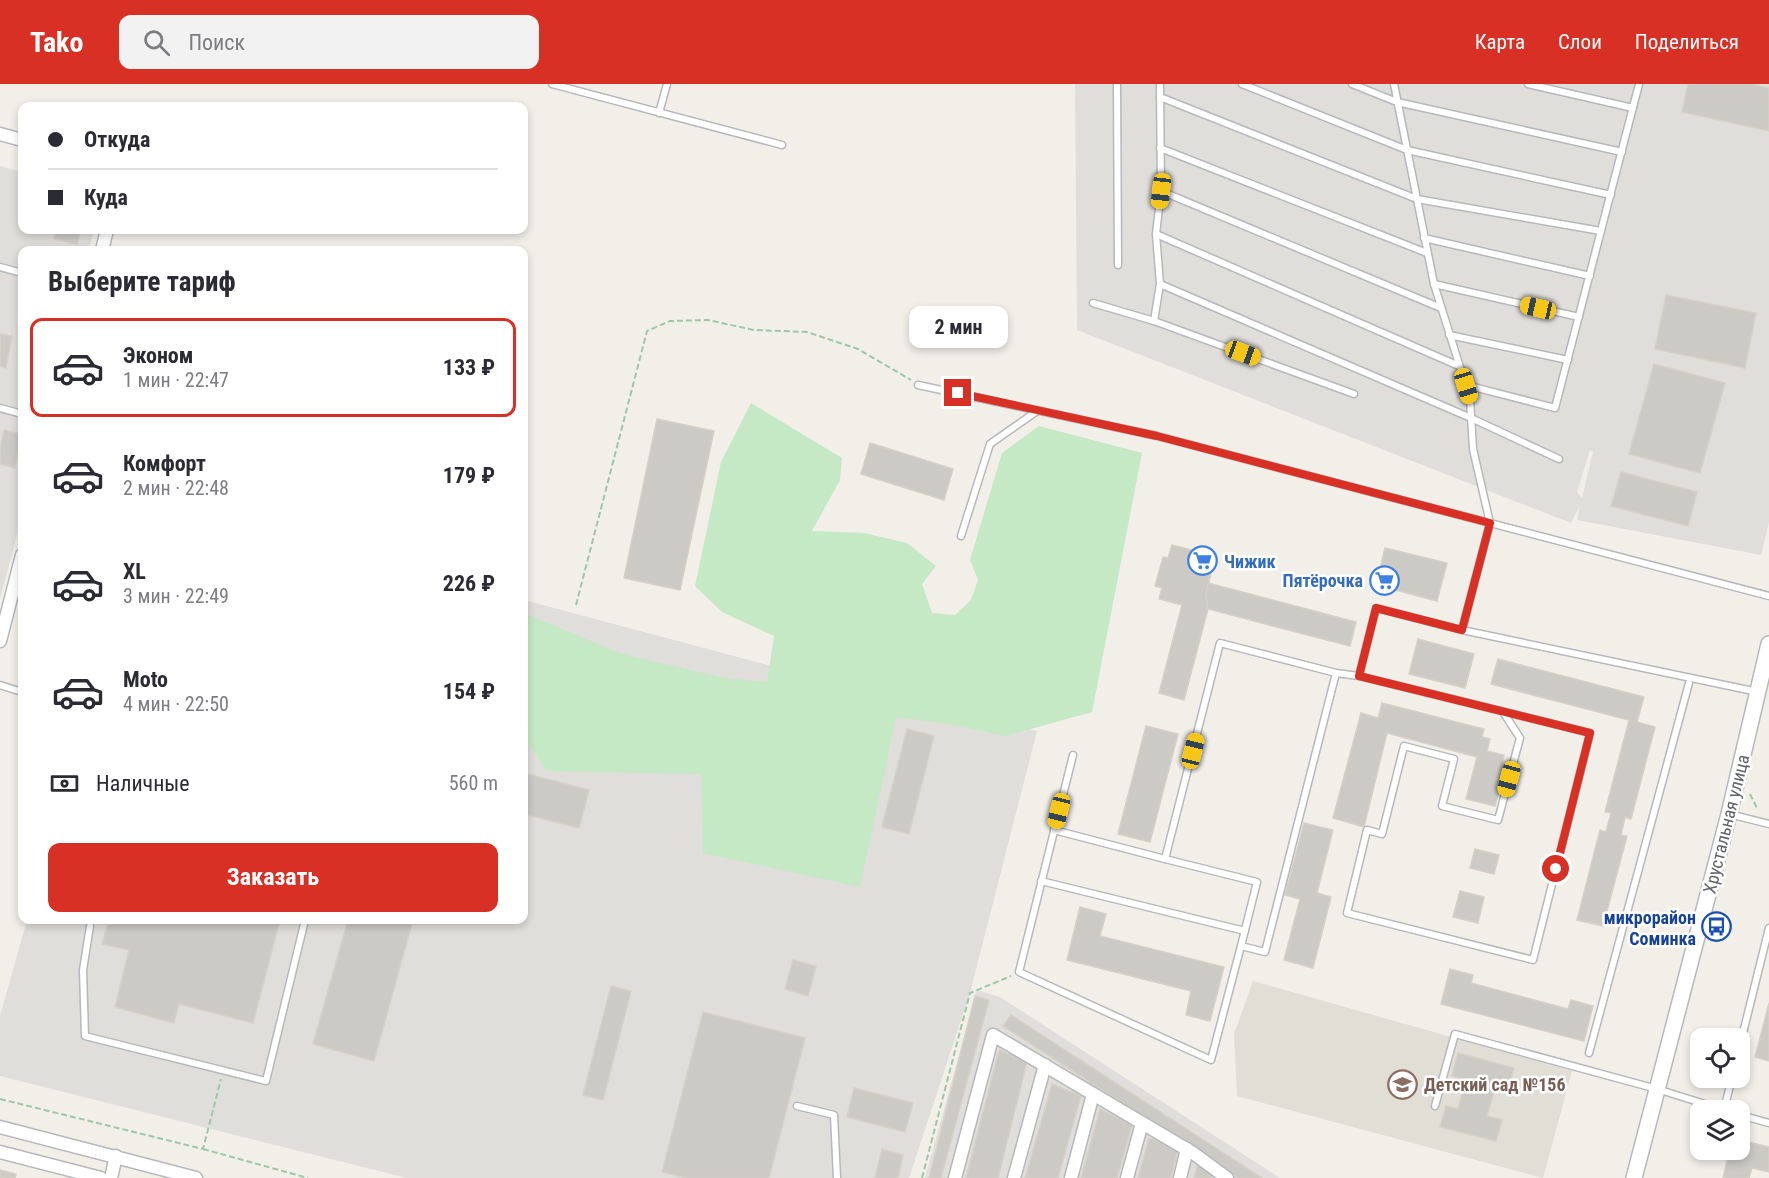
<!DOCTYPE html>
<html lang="ru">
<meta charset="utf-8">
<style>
:root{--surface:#fff;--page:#f2f2f3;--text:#2b2b33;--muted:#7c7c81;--line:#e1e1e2;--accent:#d93025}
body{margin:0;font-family:"Roboto Condensed",sans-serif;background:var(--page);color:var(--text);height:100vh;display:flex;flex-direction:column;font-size:22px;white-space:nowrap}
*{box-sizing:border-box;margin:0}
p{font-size:20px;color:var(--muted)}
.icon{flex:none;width:33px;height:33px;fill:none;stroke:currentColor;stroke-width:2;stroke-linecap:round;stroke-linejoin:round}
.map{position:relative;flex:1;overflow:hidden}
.drawer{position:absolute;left:18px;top:162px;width:510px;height:678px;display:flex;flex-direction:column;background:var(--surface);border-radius:12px;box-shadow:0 3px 9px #0003}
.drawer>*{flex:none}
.banner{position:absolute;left:18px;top:18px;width:510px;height:132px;border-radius:12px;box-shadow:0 3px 9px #0003;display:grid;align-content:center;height:132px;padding:0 30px;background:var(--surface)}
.fabs{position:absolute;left:1690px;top:944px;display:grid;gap:12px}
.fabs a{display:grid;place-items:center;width:60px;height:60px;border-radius:12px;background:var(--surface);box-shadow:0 3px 9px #0003;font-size:30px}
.end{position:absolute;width:27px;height:27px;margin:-14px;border:8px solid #d93025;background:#fff;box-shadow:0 0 0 3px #fff}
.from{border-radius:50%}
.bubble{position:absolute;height:42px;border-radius:12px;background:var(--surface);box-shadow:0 3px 9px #0003;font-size:20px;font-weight:700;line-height:42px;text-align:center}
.car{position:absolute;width:18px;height:36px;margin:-18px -9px;border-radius:8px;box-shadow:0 0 4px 2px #0007;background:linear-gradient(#f5c518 24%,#345 0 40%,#f5c518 0 76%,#345 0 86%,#f5c518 0)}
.banner b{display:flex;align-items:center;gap:21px;height:57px;font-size:22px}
.banner b+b{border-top:2px solid var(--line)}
.banner i{width:15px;height:15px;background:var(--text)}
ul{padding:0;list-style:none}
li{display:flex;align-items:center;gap:18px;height:99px;margin:0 12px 9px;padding:0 18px;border:3px solid transparent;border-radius:12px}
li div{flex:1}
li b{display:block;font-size:22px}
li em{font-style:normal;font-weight:700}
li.on{border-color:var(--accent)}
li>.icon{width:54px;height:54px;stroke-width:1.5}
h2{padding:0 30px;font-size:27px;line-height:72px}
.pay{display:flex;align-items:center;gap:15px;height:66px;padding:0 30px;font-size:22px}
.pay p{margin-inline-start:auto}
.cta{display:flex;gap:12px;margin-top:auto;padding:12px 30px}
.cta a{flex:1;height:69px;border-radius:12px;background:var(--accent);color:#fff;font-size:24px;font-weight:700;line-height:69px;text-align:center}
header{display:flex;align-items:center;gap:36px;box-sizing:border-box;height:84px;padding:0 30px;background:var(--accent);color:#fff}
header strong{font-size:28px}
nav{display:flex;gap:33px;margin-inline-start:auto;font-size:21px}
.search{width:420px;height:54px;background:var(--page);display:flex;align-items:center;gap:15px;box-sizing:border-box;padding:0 21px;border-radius:12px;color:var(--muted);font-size:22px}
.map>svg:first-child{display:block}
.industrial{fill:#e0deda;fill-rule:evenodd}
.education{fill:#e1ded6}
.green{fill:#c5e8c5}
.building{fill:#cccac5;stroke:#d6d1c6;stroke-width:1.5}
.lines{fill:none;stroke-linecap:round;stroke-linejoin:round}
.service-casing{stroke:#b5b8bc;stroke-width:9}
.minor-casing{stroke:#b5b8bc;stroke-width:15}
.tertiary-casing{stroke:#b5b8bc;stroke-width:18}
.path{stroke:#9cc7a9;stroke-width:2;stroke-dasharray:6 3;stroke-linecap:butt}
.service{stroke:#fff;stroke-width:6}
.minor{stroke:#fff;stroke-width:12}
.tertiary{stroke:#fff;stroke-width:15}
.route{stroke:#d93025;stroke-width:8}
.labels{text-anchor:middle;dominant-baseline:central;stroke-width:5;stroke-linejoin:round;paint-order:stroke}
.shop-label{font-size:18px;font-weight:bold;fill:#366cbe;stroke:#fff;text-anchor:start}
.street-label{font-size:18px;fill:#5f6368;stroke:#fff}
.transit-label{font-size:18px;font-weight:bold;fill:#164399;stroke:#fff;text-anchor:end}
.education-label{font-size:18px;font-weight:bold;fill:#785e54;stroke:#fff;text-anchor:start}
</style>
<header>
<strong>Tako</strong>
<div class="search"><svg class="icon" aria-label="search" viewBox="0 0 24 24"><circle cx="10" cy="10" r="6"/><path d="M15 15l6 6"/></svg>Поиск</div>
<nav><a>Карта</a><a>Слои</a><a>Поделиться</a></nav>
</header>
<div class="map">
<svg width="1769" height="1094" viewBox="0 0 1769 1094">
<rect width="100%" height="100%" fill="#f1efe8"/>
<g class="industrial">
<path d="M 1075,0 L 1769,0 L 1769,438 L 1761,471 L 1577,436 L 1580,421 L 1571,439 L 1077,246 ZM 1590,366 L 1593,368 L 1582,414 L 1577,408 Z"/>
<polygon points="0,82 22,88 22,146 94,146 89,166 22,166 22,432 0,515"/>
<polygon points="524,516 917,621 1037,647 970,909 909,1094 407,1094 0,992 0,932 27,836 524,836"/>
<polygon points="977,906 1000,913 1280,1094 925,1094"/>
</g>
<polygon class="education" points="1253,897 1572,987 1543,1094 1237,1012 1234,950"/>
<polygon class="green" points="751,319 842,374 840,396 812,447 864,449 907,459 936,482 922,500 932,529 955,531 971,516 978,496 970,476 1002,369 1039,342 1142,369 1092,628 1005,652 949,640 896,633 860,803 703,769 701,690 546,687 524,652 524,529 622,570 725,594 767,598 774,552 722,528 695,502 721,378"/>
<g class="building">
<polygon points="1688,0 1751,0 1769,4 1769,47 1682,28"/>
<polygon points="56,146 81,146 77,160 54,155"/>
<polygon points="1666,211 1756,229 1745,284 1655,265"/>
<polygon points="0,250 12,252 6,284 0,282"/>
<polygon points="1654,280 1725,299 1700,389 1629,370"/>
<polygon points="657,335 714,347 680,506 624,494"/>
<polygon points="4,346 22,350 15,384 0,380 0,365"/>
<polygon points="870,359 953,385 944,416 861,390"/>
<polygon points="1621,388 1697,408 1688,442 1611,422"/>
<polygon points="1172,461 1215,472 1206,510 1208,525 1184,616 1159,609 1182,521 1159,515 1162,504 1155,502 1163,473 1168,474"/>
<polygon points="1385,464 1447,479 1437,517 1376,501"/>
<polygon points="1208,499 1356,538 1350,562 1208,525 1206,510"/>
<polygon points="1418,555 1474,570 1465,604 1409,590"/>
<polygon points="1498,575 1644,613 1637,638 1655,643 1631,735 1625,733 1621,751 1627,752 1603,842 1577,836 1600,746 1606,748 1611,729 1605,728 1629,636 1491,600"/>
<polygon points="1382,619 1484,645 1482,653 1490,655 1487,667 1504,671 1502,680 1506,680 1495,722 1466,715 1477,673 1387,649 1364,743 1333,734 1361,629 1378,634"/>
<polygon points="1146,642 1178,650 1150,758 1118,750"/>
<polygon points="907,645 934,652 909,750 882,743"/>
<polygon points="524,689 589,706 579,744 524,730"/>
<polygon points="1304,739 1333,746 1317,809 1331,813 1313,884 1284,876 1300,815 1285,811"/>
<polygon points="1475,765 1499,771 1494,790 1470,784"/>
<polygon points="1460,807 1484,813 1478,839 1453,833"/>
<polygon points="1080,823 1106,830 1100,852 1224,883 1210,937 1186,931 1191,907 1067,876"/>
<polygon points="109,836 280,836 253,939 179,920 174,939 115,923 129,866 102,860"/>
<polygon points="348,836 413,836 374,977 313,960"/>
<polygon points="793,876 816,882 808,912 785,905"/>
<polygon points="1450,885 1473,891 1471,899 1568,925 1571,916 1593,922 1584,957 1441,920"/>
<polygon points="611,902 631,907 603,1016 583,1011"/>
<polygon points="975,912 989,916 941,1094 929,1094"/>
<polygon points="1769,919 1769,977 1755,973"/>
<polygon points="703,928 805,954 769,1094 686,1094 662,1088"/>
<polygon points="1011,931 1262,1094 1238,1094 1003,942"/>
<polygon points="999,966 1027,978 998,1094 966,1094"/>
<polygon points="1458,969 1514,984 1508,1006 1495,1003 1487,1032 1502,1036 1496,1057 1440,1043 1446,1022 1458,1025 1466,996 1452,992"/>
<polygon points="1052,1000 1081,1012 1058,1094 1025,1094"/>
<polygon points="854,1004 913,1019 905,1048 847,1033"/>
<polygon points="1100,1025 1132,1041 1117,1094 1081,1094"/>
<polygon points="1149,1054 1178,1065 1171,1094 1138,1094"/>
<polygon points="1740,1056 1769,1063 1769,1088 1752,1084 1749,1094 1723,1094 1730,1065 1740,1065"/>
<polygon points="882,1065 903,1071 898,1094 875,1094"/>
<polygon points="1198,1080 1218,1094 1194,1094"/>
<polygon points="0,1086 16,1090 15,1094 0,1094"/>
</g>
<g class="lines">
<defs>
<g id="service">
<polyline points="552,0 782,61"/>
<polyline points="1117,0 1118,181"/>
<polyline points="1242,0 1407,66 1611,111"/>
<polyline points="1352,0 1397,18 1622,68"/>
<polyline points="1394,0 1434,200 1470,315 1473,365 1490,439 1462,546"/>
<polyline points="1528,0 1633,24"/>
<polyline points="1160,13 1417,115 1601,147"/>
<polyline points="659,29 667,0"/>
<polyline points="1160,64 1427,169"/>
<polyline points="1161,107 1441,224"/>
<polyline points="1156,150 1459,282"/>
<polyline points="1424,154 1590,192"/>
<polyline points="0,183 22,189"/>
<polyline points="1160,200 1471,334 1559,375"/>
<polyline points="1434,200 1579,233"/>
<polyline points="1093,219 1154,237 1354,310"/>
<polyline points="1154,237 1160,200 1156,150 1161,107 1160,0"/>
<polyline points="1449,251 1568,276"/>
<polyline points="918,301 1157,352 1769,512"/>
<polyline points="1466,301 1555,324 1639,0"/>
<polyline points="0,324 22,330"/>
<polyline points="961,452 990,360 1037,327"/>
<polyline points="1336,589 1265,868 1241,862 1257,798 1165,775 1220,559 1336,589 1359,592 1590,649 1533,876 1347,829 1367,746 1382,750 1404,662 1454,675 1442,722 1498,736 1520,654 1503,628"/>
<polyline points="1359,592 1376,524 1462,546 1758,608"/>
<polyline points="0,601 22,608"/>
<polyline points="1073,671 1019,888 1211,976 1241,862"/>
<polyline points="1729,730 1769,740"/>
<polyline points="1054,746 1165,775"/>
<polyline points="1041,797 1245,847"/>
<polyline points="90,842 83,886 85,952 266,997 305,836"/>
<polyline points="1740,961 1769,844"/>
<polyline points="1589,969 1689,599"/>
<polyline points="797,1022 834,1031 837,1094"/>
<polyline points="1435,1022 1455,950 1657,1005 1724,1026"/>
<polyline points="1724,1026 1732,993"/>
<polyline points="1740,1031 1769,1039"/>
</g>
<g id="minor">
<polyline points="0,50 22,56"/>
<polyline points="102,166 107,146"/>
<polyline points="0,557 22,471"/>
<polyline points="0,1043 196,1094"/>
<polyline points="0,1068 101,1094"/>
<polyline points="111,1094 116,1072"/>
<polyline points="955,1094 993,951 1193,1069 1227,1094"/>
<polyline points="1014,1094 1045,981"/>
<polyline points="1071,1094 1093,1010"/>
<polyline points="1127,1094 1142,1039"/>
<polyline points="1180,1094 1187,1065"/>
</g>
<polyline id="tertiary" points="1634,1094 1729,730 1769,560"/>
</defs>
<use href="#service" class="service-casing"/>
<use href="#minor" class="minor-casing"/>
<use href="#tertiary" class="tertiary-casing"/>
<g class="path">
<polyline points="576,521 647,247 670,237 708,236 754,246 807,248 858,265 911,296"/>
<polyline points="1750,710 1758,726"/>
<polyline points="0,1015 203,1065 221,995"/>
<polyline points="203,1065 308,1094"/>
<polyline points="922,1094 970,909 1011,892"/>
</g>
<use href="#service" class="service"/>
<use href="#minor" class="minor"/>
<use href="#tertiary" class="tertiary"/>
</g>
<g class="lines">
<polyline class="route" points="958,309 1157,352 1490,439 1462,546 1376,524 1359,592 1590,649 1556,785"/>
</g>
<defs>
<symbol id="supermarket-ring" viewBox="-11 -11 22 22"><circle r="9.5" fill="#fff" stroke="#3f7fe0" stroke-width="1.5"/><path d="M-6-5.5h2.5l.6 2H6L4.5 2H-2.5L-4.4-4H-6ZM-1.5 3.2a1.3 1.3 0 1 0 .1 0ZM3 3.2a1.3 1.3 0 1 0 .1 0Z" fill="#3f7fe0"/></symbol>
<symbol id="bus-ring" viewBox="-11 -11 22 22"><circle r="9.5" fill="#fff" stroke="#1a4fb4" stroke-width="1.5"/><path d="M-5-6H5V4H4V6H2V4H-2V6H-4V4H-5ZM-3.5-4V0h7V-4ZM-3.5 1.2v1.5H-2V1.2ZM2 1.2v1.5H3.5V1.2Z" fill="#1a4fb4"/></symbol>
<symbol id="school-ring" viewBox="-11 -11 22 22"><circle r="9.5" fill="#fff" stroke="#8d6e63" stroke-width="1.5"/><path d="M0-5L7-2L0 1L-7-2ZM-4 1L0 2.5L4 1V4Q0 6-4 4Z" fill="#8d6e63"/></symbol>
</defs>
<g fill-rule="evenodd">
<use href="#supermarket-ring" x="1186" y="460" width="33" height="33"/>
<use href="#supermarket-ring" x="1368" y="480" width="33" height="33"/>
<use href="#bus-ring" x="1700" y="826" width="33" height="33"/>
<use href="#school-ring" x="1386" y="984" width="33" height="33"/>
</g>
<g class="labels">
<g class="shop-label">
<text x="1224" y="477">Чижик</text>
<text x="1363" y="496" text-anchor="end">Пятёрочка</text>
</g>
<g class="street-label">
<text transform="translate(1726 740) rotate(-76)">Хрустальная улица</text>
</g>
<g class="transit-label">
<text x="1696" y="833">микрорайон<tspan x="1696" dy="21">Соминка</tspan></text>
</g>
<g class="education-label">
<text x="1424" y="1000">Детский сад №156</text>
</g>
</g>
</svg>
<div class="fabs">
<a><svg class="icon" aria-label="locate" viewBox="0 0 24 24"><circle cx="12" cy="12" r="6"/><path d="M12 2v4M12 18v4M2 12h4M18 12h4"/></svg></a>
<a><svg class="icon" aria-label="layers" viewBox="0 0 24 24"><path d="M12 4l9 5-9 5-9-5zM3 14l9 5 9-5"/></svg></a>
</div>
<i class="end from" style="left:1556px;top:785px"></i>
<i class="end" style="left:958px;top:309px"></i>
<div class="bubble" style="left:909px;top:222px;width:99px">2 мин</div>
<i class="car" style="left:1161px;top:107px;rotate:187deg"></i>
<i class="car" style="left:1538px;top:224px;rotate:283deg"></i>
<i class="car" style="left:1243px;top:269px;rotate:110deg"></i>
<i class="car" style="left:1466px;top:302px;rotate:163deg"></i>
<i class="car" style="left:1193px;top:667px;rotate:14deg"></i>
<i class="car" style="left:1509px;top:695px;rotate:195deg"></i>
<i class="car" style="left:1059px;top:727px;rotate:194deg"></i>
<div class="banner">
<b><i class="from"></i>Откуда</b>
<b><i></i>Куда</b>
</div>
<section class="drawer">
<h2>Выберите тариф</h2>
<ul>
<li class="on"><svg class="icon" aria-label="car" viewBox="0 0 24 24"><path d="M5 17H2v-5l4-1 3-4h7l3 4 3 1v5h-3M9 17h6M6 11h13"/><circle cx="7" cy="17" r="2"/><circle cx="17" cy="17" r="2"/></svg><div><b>Эконом</b><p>1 мин · 22:47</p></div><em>133 ₽</em></li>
<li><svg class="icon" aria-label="car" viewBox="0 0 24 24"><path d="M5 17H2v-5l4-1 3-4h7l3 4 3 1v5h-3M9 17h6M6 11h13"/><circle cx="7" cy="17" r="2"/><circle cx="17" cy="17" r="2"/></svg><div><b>Комфорт</b><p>2 мин · 22:48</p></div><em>179 ₽</em></li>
<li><svg class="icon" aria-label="car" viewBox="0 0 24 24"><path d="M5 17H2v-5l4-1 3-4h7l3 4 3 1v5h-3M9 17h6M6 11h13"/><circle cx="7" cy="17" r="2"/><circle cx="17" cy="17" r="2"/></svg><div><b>XL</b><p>3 мин · 22:49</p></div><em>226 ₽</em></li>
<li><svg class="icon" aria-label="car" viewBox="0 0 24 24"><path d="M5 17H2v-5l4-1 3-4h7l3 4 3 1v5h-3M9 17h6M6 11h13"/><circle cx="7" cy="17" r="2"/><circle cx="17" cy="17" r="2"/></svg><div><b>Moto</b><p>4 мин · 22:50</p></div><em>154 ₽</em></li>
</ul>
<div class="pay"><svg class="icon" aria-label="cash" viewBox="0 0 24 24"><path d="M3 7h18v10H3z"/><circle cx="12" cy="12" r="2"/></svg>Наличные<p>560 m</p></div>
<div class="cta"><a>Заказать</a></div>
</section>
</div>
